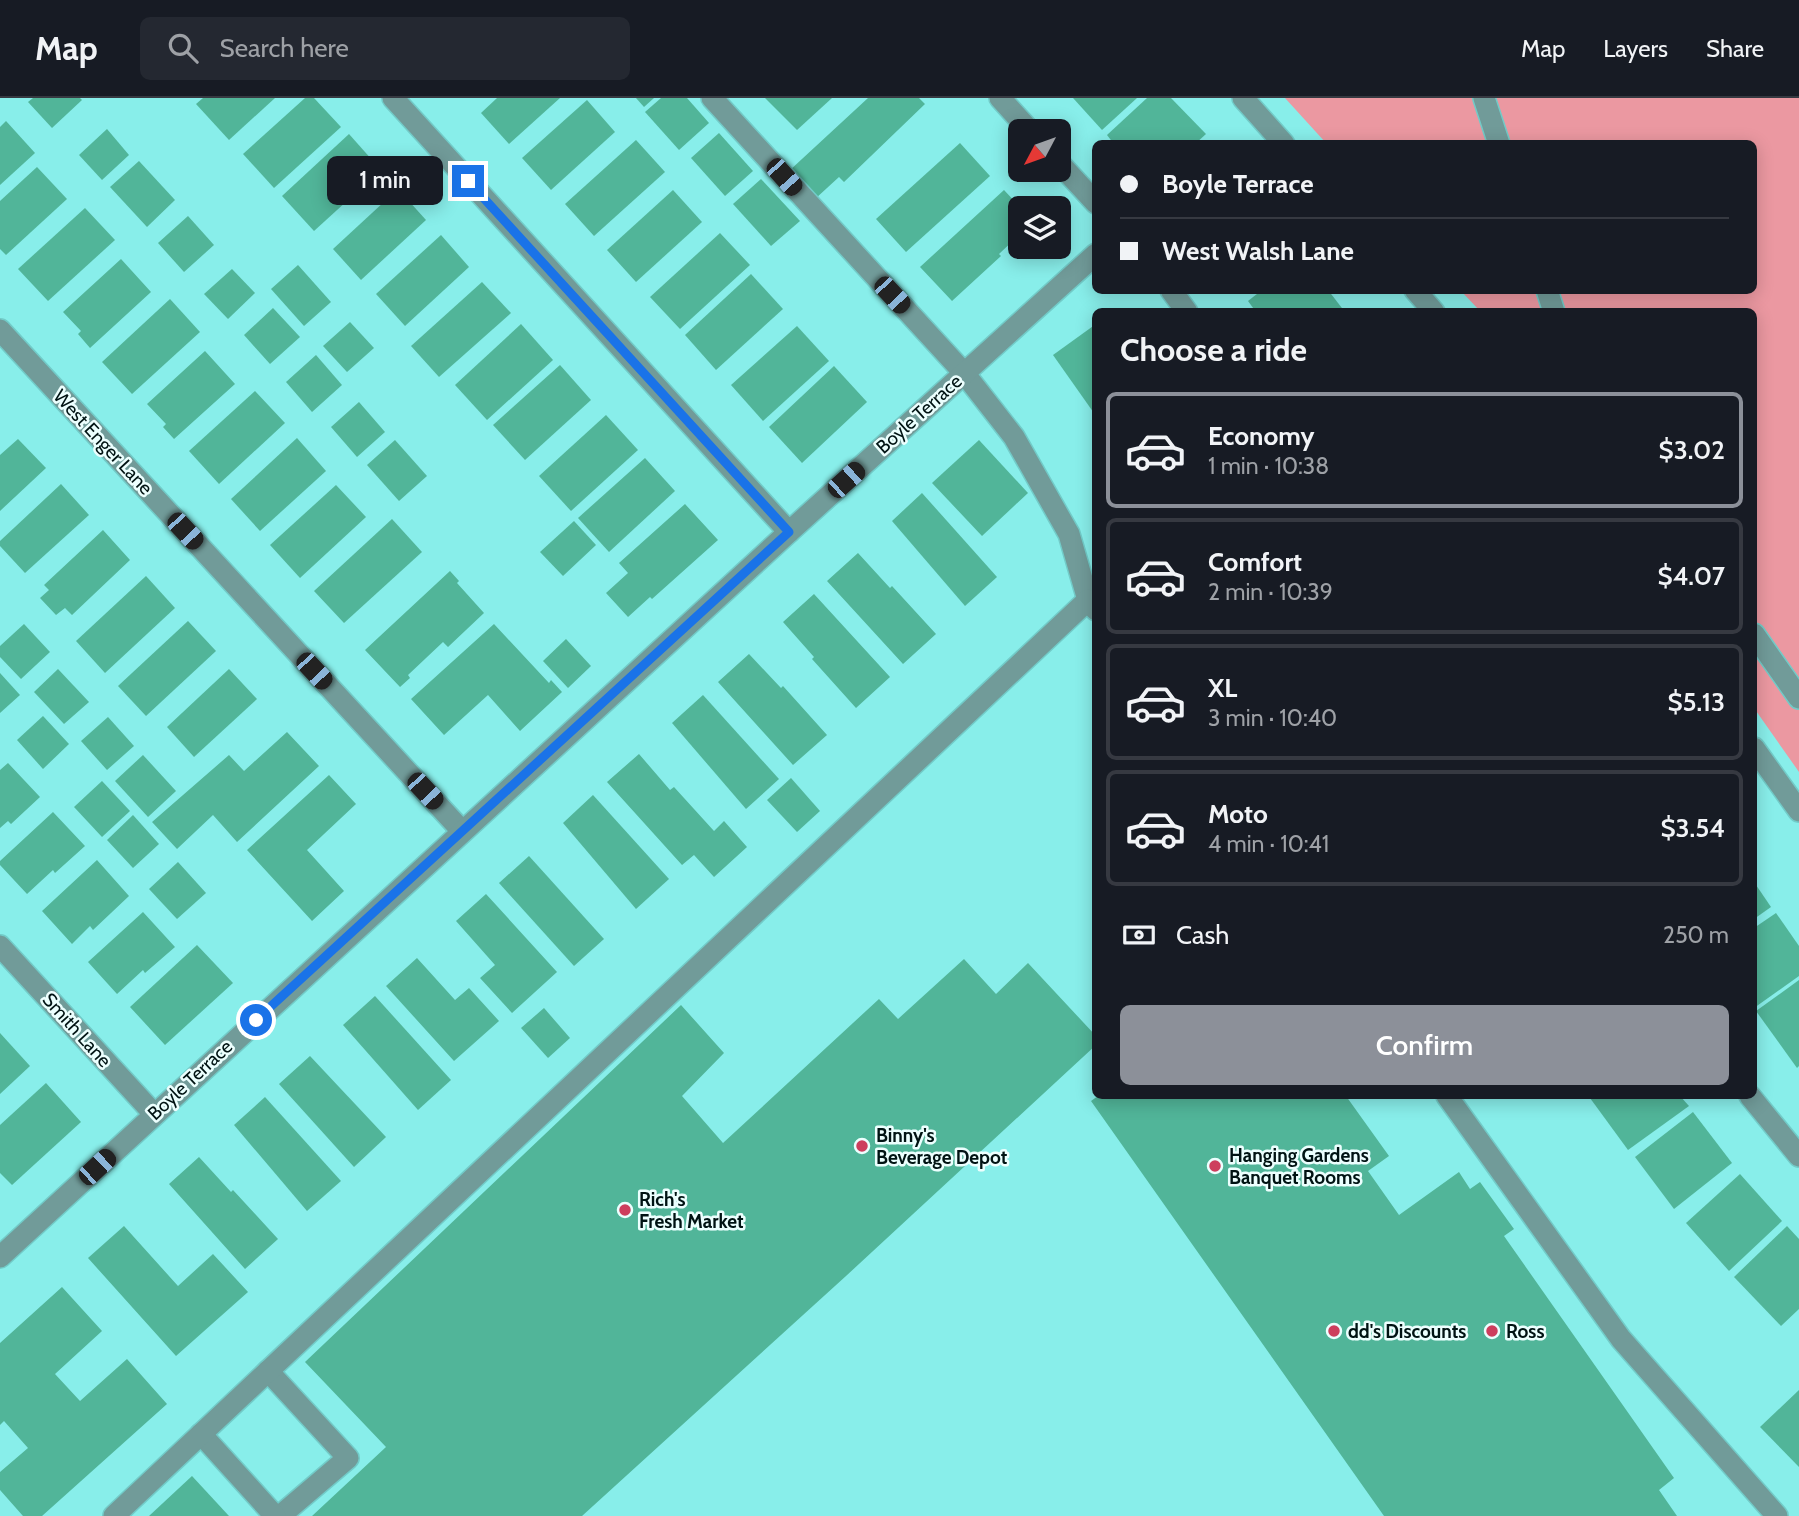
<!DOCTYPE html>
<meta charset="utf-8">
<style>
:root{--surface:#171b24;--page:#242831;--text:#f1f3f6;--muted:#9ea1a6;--line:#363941;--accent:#8c9099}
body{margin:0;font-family:Cabin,sans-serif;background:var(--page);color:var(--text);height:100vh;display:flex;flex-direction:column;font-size:26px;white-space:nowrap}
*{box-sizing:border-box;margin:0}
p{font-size:23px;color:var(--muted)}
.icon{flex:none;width:38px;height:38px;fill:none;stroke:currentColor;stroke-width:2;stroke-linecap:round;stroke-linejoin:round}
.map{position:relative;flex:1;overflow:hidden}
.panel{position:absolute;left:1092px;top:210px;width:665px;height:791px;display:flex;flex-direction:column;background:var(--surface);border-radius:10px;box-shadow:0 4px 18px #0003}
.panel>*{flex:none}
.banner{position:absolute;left:1092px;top:42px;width:665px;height:154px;border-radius:10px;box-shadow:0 4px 18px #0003;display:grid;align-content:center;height:154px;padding:0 28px;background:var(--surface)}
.needle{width:46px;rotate:229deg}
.buttons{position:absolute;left:1008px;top:21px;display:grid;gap:14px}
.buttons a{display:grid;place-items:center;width:63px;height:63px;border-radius:10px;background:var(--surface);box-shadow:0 4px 18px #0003;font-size:35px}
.end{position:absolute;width:32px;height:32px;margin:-16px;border:9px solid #1a73e8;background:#fff;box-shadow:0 0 0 4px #fff}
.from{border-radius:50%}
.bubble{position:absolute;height:49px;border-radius:10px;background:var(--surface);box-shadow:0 4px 18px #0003;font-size:23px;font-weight:600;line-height:49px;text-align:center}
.car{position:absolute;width:21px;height:42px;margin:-21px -10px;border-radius:9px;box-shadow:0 0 5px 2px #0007;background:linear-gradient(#222 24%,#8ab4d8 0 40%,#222 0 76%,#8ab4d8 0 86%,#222 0)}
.banner b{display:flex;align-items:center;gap:24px;height:66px;font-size:26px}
.banner b+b{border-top:2px solid var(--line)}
.banner i{width:18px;height:18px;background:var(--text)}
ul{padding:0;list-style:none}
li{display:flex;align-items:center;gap:21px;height:116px;margin:0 14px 10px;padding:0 14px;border:4px solid var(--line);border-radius:10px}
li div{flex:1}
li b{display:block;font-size:26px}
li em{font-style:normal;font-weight:600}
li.selected{border-color:var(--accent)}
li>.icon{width:63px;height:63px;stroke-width:1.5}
h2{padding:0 28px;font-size:32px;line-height:84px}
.pay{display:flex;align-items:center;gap:18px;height:77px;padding:0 28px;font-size:26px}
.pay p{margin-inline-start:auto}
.action{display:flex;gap:14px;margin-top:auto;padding:14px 28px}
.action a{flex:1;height:80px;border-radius:10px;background:var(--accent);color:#fff;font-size:28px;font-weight:600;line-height:80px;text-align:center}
header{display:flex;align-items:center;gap:42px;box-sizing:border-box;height:98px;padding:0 35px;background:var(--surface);border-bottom:2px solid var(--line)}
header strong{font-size:33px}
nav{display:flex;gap:38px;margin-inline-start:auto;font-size:24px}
.search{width:490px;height:63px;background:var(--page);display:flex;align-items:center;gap:18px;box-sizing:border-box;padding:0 24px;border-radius:10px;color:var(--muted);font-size:26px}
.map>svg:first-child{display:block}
.green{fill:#eb98a1}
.building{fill:#51b599}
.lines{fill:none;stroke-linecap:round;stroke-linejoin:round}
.minor-casing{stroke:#72cbc8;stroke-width:24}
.minor{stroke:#719b99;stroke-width:21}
.route{stroke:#1a73e8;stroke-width:9}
.poi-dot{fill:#cd3e5d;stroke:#ecfffe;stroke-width:2.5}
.labels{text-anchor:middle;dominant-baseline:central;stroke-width:5;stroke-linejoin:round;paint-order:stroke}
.street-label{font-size:19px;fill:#001313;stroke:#ecfffe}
.poi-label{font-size:19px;font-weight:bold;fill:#001313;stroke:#ecfffe;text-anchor:start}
</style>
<header>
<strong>Map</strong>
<div class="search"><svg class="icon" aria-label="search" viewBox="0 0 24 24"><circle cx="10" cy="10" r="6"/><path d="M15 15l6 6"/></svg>Search here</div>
<nav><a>Map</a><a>Layers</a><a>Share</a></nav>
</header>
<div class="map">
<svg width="1799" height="1418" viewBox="0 0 1799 1418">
<rect width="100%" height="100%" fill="#88eeea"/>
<polygon class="green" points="1285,0 1799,0 1799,674 1754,610 1754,214 1480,213 1461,193 1754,192 1754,46 1326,45"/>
<g class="building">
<polygon points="33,0 80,0 82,2 52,30 28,4"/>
<polygon points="203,0 275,0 229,42 196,6"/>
<polygon points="305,0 314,0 341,29 274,90 243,56"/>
<polygon points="497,0 560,0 509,46 481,15"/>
<polygon points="636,0 654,0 644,9"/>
<polygon points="661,0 687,0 709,25 679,52 645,14"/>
<polygon points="765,0 832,0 797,32"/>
<polygon points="868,0 919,0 925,6 844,84 839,79 815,101 789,73"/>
<polygon points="1073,0 1137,0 1102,32"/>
<polygon points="1147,0 1171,0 1206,36 1195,46 1114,46 1107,37"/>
<polygon points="587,2 615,34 551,92 522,60"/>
<polygon points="6,23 35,55 0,87 0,29"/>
<polygon points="107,31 129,57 102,82 79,57"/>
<polygon points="719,35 753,73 725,98 691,60"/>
<polygon points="349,36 381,72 314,133 282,98"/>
<polygon points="636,42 665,74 594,138 565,106"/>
<polygon points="960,45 990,78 906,154 876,121"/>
<polygon points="139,63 175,102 147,129 110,89"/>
<polygon points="37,69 67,101 6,157 0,151 0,103"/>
<polygon points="761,81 800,123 771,148 733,106"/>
<polygon points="398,91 426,122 361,182 333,151"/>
<polygon points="673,92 702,124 636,184 607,152"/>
<polygon points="1004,92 1020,109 1020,136 999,156 1001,158 952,203 920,169"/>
<polygon points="85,110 115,142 48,203 18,171"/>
<polygon points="188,118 214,147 184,174 158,145"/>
<polygon points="720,135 750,167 680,231 650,199"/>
<polygon points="441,137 469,169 405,228 376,196"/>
<polygon points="121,161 151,194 90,250 78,236 81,233 63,214"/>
<polygon points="298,167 331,204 304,228 271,191"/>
<polygon points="232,171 255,195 228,221 204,196"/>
<polygon points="751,176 783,211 716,272 685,237"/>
<polygon points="482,184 511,215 439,279 411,248"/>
<polygon points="1262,192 1328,192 1345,214 1256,214 1248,203"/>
<polygon points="170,201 200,234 132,296 102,264"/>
<polygon points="273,210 300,239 270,266 244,237"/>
<polygon points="350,224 374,250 347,274 323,248"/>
<polygon points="521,226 553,262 487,322 455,287"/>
<polygon points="1096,226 1096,318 1053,257"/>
<polygon points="797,228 829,263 763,323 731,287"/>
<polygon points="205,253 235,286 174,341 163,329 166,326 147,306"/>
<polygon points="316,257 342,287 312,314 286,284"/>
<polygon points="560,267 591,302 525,362 493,327"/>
<polygon points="834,268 867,304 802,365 769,329"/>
<polygon points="255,293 285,325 219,386 189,353"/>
<polygon points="359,304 385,334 357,359 331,329"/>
<polygon points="606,317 638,352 571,413 539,378"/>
<polygon points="297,340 326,373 260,433 231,401"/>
<polygon points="18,341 46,370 0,413 0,357"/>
<polygon points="395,342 427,378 399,403 367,367"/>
<polygon points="979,342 1028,395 982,438 932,385"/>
<polygon points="645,360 675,393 609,454 578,420"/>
<polygon points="61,386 89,417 25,475 0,448 0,443"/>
<polygon points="336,387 366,419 300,480 270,447"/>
<polygon points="922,395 997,479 965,508 892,423"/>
<polygon points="685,406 718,442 652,501 650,499 628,519 606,495 628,475 619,465"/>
<polygon points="392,421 422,454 344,525 314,493"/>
<polygon points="574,423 596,447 563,478 540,454"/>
<polygon points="103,432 130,462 72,517 65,510 56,517 40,500 49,492 44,487"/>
<polygon points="858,455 890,490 892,488 936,536 903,566 827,483"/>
<polygon points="450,473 459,483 457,485 484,515 448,549 443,544 408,577 410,580 400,589 365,552"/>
<polygon points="146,478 175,510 105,575 76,543"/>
<polygon points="814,496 890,579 856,610 812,561 814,559 783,524"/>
<polygon points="188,523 216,553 146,618 118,588"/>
<polygon points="24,526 50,554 21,581 0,559 0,548"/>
<polygon points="494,526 549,585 551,582 562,594 520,633 488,597 444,637 411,601"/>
<polygon points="566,541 591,568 568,590 543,563"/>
<polygon points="749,556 781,590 783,588 827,637 793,667 718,584"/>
<polygon points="58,571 89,604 64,626 34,594"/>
<polygon points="229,571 257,601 194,659 167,629"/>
<polygon points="0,575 20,597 0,615"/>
<polygon points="703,597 779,681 746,711 672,625"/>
<polygon points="43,618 69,646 43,671 17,642"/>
<polygon points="108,619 134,648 107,672 81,643"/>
<polygon points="287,634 319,668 237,744 213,717 177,751 152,724 229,657 244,673"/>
<polygon points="639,656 670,692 674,689 714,733 724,723 747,749 714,779 694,757 682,767 607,684"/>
<polygon points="143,657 176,693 148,719 115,683"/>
<polygon points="8,665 40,699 11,726 8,723 0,730 0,672"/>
<polygon points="329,677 356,706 307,752 344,793 312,823 247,752"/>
<polygon points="791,680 820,713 797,734 767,702"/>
<polygon points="102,683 130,713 102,739 74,709"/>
<polygon points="593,697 669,781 636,811 563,725"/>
<polygon points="53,714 85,748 55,775 53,772 27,796 0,767 0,763"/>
<polygon points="133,717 159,746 133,770 107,742"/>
<polygon points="529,758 604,841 574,868 499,785"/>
<polygon points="97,762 129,798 93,832 90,828 72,846 42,813"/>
<polygon points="178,764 206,795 177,821 149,791"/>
<polygon points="1754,784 1771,809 1754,821"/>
<polygon points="486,796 557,874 512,915 480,880 495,867 456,823"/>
<polygon points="143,814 175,849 145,875 143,872 117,896 88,864"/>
<polygon points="1776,815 1799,848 1799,878 1754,910 1754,830"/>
<polygon points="197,847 233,885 165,947 130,909"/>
<polygon points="417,860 455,902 469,890 499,923 454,963 386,888"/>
<polygon points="964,861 996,896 1028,865 1096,938 1096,947 846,1178 582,1418 312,1418 386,1349 305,1264 681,907 724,955 682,998 723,1045 879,901 898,921"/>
<polygon points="1799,882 1799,968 1797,970 1756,913"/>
<polygon points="375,898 451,982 418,1012 343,927"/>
<polygon points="544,910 570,940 548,960 521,930"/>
<polygon points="0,935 30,968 0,996"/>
<polygon points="310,958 386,1039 354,1069 279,986"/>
<polygon points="46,985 81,1024 12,1087 0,1075 0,1027"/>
<polygon points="1098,998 1346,998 1389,1058 1368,1073 1399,1117 1459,1074 1470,1091 1480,1084 1514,1131 1504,1138 1674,1380 1659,1392 1677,1418 1384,1418 1091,1003"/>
<polygon points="1594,998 1680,998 1689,1008 1628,1052 1590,1000"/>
<polygon points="265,999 341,1083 307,1113 234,1027"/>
<polygon points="1693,1014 1732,1065 1674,1111 1635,1059"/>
<polygon points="199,1059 231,1094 233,1092 278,1141 245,1171 169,1086"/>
<polygon points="1740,1076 1782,1123 1729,1173 1686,1125"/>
<polygon points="124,1128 178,1188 213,1156 248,1194 176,1258 88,1160"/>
<polygon points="1787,1128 1799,1141 1799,1211 1781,1228 1734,1179"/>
<polygon points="62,1189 102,1233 55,1276 80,1303 127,1261 167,1306 42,1418 23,1418 0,1392 0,1374 28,1350 4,1323 0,1327 0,1245"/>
<polygon points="1799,1292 1799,1369 1760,1329"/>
<polygon points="192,1378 229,1418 149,1418"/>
</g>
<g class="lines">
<defs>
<g id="minor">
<polyline points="393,0 789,434"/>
<polyline points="712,0 964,275 1014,339 1069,436 1088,502 1096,512"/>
<polyline points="1000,0 1030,33"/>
<polyline points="1243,0 1284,46"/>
<polyline points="1484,0 1499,46"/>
<polyline points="1059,65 1096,105"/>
<polyline points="1171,192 1187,214"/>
<polyline points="1415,192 1434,214"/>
<polyline points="1547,192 1554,214"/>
<polyline points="0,232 462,733"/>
<polyline points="1754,536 1799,600"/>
<polyline points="1754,650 1799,713"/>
<polyline points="0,848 154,1016"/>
<polyline points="1447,998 1621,1241 1777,1418"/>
<polyline points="1750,998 1799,1058"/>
<polyline points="0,1159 789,434 1096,156"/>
<polyline points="268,1273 348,1360 280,1418"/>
<polyline points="201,1336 275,1418"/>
<polyline points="114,1418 1088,502"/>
</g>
</defs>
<use href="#minor" class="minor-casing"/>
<use href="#minor" class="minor"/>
</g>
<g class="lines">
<polyline class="route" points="256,922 789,434 468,83"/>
</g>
<g class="poi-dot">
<circle cx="862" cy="1048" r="7"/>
<circle cx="1215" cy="1068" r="7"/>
<circle cx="625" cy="1112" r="7"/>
<circle cx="1334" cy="1233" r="7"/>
<circle cx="1492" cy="1233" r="7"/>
</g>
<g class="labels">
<g class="street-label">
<text transform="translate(919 316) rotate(-42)">Boyle Terrace</text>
<text transform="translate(103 344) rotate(47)">West Enger Lane</text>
<text transform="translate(77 932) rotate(48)">Smith Lane</text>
<text transform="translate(190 982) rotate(-43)">Boyle Terrace</text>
</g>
<g class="poi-label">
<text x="876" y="1037">Binny's<tspan x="876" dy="22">Beverage Depot</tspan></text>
<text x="1229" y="1057">Hanging Gardens<tspan x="1229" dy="22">Banquet Rooms</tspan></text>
<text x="639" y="1101">Rich's<tspan x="639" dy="22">Fresh Market</tspan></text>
<text x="1348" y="1233">dd's Discounts</text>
<text x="1506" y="1233">Ross</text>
</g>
</g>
</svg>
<div class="buttons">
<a><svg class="needle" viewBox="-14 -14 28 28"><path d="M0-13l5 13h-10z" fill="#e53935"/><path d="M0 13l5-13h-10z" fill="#9ea1a6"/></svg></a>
<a><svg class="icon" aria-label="layers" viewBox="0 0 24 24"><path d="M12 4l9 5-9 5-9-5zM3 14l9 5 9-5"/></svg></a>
</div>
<i class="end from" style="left:256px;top:922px"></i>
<i class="end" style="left:468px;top:83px"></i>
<div class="bubble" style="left:327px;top:58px;width:116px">1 min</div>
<i class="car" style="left:784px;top:79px;rotate:138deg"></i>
<i class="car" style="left:892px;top:197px;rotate:137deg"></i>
<i class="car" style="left:846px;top:382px;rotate:48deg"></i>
<i class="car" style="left:185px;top:433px;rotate:137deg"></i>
<i class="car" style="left:314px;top:573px;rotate:137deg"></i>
<i class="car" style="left:425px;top:693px;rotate:137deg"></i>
<i class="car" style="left:97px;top:1069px;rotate:47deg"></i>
<div class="banner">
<b><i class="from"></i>Boyle Terrace</b>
<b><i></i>West Walsh Lane</b>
</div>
<section class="panel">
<h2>Choose a ride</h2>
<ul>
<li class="selected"><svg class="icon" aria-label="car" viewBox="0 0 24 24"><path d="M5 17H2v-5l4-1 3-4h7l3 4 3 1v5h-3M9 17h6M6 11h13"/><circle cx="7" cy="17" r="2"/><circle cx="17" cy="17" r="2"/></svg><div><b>Economy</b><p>1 min · 10:38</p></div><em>$3.02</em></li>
<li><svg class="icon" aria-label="car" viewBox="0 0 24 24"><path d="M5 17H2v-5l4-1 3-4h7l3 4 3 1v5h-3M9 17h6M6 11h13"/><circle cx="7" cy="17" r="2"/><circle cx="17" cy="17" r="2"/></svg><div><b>Comfort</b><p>2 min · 10:39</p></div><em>$4.07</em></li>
<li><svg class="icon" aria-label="car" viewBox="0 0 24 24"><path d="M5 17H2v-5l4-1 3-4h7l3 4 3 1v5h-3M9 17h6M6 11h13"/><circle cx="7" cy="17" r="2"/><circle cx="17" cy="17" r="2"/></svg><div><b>XL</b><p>3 min · 10:40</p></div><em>$5.13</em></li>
<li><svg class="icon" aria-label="car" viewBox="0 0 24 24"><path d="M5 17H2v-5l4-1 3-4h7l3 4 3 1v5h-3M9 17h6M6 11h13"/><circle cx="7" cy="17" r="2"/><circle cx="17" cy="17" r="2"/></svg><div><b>Moto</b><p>4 min · 10:41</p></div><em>$3.54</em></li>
</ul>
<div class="pay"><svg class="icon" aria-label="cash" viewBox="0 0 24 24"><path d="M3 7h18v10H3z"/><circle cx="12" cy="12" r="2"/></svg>Cash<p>250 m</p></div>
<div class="action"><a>Confirm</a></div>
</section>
</div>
